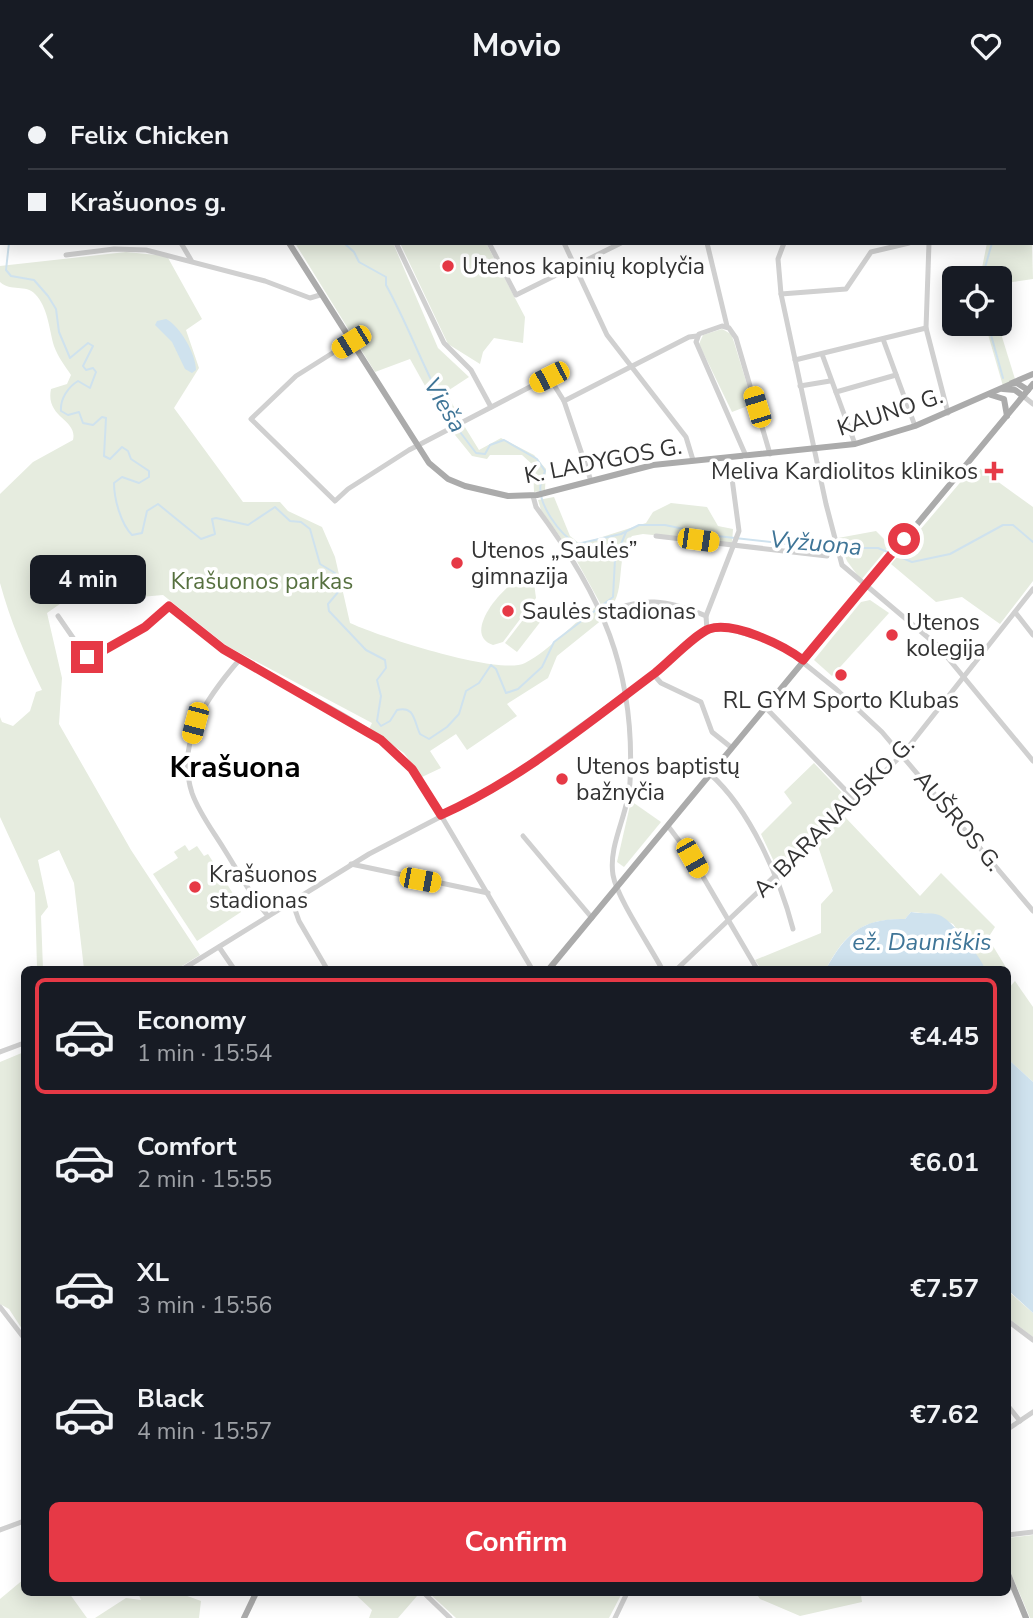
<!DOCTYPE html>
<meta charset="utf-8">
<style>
:root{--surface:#171b24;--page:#20242c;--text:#f1f3f6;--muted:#9ea1a6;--line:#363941;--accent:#e63946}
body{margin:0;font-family:"Nunito Sans",sans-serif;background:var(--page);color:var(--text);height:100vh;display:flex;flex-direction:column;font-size:26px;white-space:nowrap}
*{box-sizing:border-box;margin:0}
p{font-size:23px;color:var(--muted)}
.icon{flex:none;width:38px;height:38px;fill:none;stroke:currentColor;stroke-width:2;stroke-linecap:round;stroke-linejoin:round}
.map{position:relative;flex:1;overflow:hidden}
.panel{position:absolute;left:21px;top:875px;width:990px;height:630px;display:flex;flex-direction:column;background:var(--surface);border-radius:10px;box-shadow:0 4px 18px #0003}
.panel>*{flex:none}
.guide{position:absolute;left:0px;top:0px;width:1034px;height:154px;box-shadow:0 4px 18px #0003;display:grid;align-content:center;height:154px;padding:0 28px;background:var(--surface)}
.buttons{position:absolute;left:942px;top:175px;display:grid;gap:14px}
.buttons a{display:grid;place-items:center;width:70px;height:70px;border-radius:10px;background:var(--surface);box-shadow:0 4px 18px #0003;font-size:35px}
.end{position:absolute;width:32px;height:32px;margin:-16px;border:9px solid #e63946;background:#fff;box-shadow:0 0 0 4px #fff}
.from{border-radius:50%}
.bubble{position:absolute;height:49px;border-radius:10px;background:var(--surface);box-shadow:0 4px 18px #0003;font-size:23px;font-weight:700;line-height:49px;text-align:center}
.car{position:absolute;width:21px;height:42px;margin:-21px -10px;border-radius:9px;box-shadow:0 0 5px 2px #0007;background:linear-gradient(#f5c518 24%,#345 0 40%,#f5c518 0 76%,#345 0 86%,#f5c518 0)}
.guide b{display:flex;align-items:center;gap:24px;height:66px;font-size:26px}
.guide b+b{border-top:2px solid var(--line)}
.guide i{width:18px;height:18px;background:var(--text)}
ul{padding:12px 0 0;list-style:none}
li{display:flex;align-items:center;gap:21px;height:116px;margin:0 14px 10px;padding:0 14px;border:4px solid transparent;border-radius:10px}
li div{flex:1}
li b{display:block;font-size:26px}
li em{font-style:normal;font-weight:700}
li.selected{border-color:var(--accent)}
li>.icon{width:63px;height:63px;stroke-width:1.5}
.action{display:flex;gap:14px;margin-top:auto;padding:14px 28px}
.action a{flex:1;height:80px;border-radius:10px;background:var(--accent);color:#fff;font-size:28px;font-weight:700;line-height:80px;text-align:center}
header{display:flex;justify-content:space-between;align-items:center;height:91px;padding:0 28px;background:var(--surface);font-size:32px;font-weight:700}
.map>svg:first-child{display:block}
.green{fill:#e6ecdf}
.water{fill:#cfe2ee}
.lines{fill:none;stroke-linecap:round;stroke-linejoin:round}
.stream{stroke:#cfe2ee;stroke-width:2}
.minor{stroke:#d0d0d0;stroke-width:5}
.major{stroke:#ababab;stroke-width:6}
.route{stroke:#e63946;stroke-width:9}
.poi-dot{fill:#e63946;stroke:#fff;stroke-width:2.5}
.labels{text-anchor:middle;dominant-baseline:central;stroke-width:7;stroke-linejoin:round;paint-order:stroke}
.poi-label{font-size:23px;fill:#333;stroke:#fff;text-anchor:start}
.street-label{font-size:23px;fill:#333;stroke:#fff}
.park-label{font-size:23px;fill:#56703f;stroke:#fff}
.water-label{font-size:24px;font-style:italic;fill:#3f7597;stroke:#fff}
.district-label{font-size:30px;font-weight:bold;fill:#000;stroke:#fff}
</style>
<header><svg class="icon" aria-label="back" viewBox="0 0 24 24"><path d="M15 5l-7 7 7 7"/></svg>Movio<svg class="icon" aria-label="heart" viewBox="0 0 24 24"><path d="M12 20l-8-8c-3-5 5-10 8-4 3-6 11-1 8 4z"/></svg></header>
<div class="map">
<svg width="1033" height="1527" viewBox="0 0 1033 1527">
<rect width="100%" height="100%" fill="#fff"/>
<g class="green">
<polygon points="295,152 393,152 438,257 469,286 446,301 461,329 448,336 410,268 375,281"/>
<polygon points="400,152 486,152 525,226 523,252 494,247 483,261 480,273 448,253"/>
<polygon points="987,152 1032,152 1033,188 999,193 999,187 980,187"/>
<path d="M 126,161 L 167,165 L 202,228 L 186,239 L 199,277 L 174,317 L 243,411 L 280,411 L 288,420 L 322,436 L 335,466 L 350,532 C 378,545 499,585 525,572 C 552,558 573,531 597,515 L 603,528 L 557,565 L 548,587 L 507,613 L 517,625 L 467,659 L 456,643 L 430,660 L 441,677 L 422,686 L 404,662 L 369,638 L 372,632 L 227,555 L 163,504 L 129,507 L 80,499 L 47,522 L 62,587 L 59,633 L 131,759 L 200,864 L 177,878 L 84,878 L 74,792 L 59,759 L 38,769 L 48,816 L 41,825 L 43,878 L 37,878 L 35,802 L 0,726 L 0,626 L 2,631 L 13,635 L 30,620 L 36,601 L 42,599 C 25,564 10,529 0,492 C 0,468 0,429 0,403 L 33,371 L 73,349 C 78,328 45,327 51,298 L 67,293 L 71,284 C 65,275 58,266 54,255 C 49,238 48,216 35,203 C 26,193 11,201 0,191 L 0,175 Z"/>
<polygon points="985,233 998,233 1015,288 1003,295"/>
<polygon points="722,238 731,243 734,251 753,313 732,321 699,253 703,244"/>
<polygon points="463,333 479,359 501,347 534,364 546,378 545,399 534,401 533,374 522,364 490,364 487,368 472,365 451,339"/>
<polygon points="975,374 1033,416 1033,490 1000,533 962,506 936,511 891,473"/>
<path d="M 554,406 L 570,445 L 580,453 L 646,432 L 653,421 L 671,412 L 707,416 L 718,435 L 733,438 L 732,452 L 643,443 L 632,445 C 613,466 629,506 605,521 L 574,465 L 541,419 L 538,409 Z"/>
<polygon points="876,440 890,454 861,489 847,470 838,447"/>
<path d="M 523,487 L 534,492 L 536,507 L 503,551 L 493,554 C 459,543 508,489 523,487 Z"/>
<polygon points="870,509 889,522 832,585 814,569 861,511"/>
<polygon points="536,512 548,521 517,561 505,552"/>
<polygon points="814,672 849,709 777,777 761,743 792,712 784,701"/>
<polygon points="631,710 661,731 624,776 617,771"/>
<path d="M 845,726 L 920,805 L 941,782 L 995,836 L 988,847 L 1007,878 L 985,878 L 953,833 L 932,823 L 911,821 L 905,828 C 862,828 846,841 826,878 L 761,878 L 755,869 L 821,842 L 821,813 L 833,800 L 817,752 Z"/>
<polygon points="185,754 189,760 197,755 204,765 208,763 237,809 235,811 241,821 197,850 153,783 178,767 174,761"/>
<polygon points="1015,890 1033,916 1033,991 1008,968 1008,898"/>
<polygon points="24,961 24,1241 9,1218 0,1213 0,971"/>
<polygon points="1008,1200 1033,1222 1033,1246 1008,1227"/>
<polygon points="1033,1444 1033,1527 1030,1527 1008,1475 1008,1447"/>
<polygon points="24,1488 24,1502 69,1502 87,1527 0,1527 0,1508"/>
<polygon points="138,1502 179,1502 201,1510 199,1527 95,1527 126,1507 141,1509"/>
<polygon points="354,1502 416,1502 417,1505 398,1527 369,1527 372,1519"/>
<polygon points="429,1502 622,1502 609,1527 456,1527"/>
<polygon points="756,1502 884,1502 885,1503 861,1504 862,1511 800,1525 760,1508"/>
</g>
<g class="water">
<path d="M 166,228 C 180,235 196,263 196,279 L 192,282 L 185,278 L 172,251 L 155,234 L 157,230 Z"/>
<path d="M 911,821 C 920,823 930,821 939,824 C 950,827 981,866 985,878 L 826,878 C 846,842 862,827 905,828 Z"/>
<polygon points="1008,968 1033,991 1033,1222 1008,1199"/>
</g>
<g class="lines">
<g class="stream">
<polyline points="343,0 343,2"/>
<polyline points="963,2 963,0"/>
<polyline points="0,48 2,47"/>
<polyline points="2,61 2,66"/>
<path d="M 9,152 L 6,179 L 11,185 L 34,189 L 48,205 L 56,218 L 59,241 L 70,267 L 88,252 L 93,255 L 83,275 L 86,279 L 93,277 L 96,281 L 90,297 L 78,290 C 68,296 60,308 61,320 L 68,324 L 79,321 L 83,332 L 93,334 L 102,326 L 106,327 L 104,365 L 110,368 L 122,356 L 128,360 L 131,368 L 149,380 L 149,386 L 139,392 L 122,386 L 114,392 C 114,408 121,433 132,444 L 142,442 L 147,420 L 158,413 L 201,448 L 215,443 L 212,428 L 216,427 L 248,434 L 275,416 L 290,430 L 301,431 L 310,438 L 320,473 L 335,482 L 339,500 L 328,513 L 329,520 L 366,559 L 385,569 L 386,577 L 377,589 L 381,605 L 377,630 L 381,635 L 390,630 L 397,619 C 415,614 414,631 420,643 L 429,648 L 447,636 L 459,623 L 466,600 L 479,592 L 491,574 L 496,578 L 506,602 L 518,598 L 542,576 L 554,551 L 613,506 L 615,468 L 626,441"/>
<path d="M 344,152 L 354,161 L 359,171 L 386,186 L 386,194 C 411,239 427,288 454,332"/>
<polyline points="982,187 992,152"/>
<polyline points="988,233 1003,287"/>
<path d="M 457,337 L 476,362 L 485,363 L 490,354 L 504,349 L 537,368 L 545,380 C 544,384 542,387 541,391 C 536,412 560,444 577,453 L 621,443 L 639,434 L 665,434 L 717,445 L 824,457 L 878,457 L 912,471 L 950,463 L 1003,434 L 1013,434 L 1033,451"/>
</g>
<g class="minor">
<polyline points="476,0 476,2"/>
<polyline points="525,0 525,2"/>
<polyline points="575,0 575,2"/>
<polyline points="631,0 631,2"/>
<polyline points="679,0 679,2"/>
<polyline points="659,2 672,0"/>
<polyline points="873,2 874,0"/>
<polyline points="1032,19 1033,18"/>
<polyline points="1032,89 1033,89"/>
<polyline points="181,152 191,169"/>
<polyline points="396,152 444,252 471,279 491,316"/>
<polyline points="489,152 516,204 621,152"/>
<polyline points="564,152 607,244 686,346 693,369"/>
<polyline points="707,152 727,235"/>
<polyline points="784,152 778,168 781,203 826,413 842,474 938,555 1033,670"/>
<polyline points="929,152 926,237 948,322"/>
<polyline points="66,164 114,158 146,159 265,190 310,207 320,204"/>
<polyline points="781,203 846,198 871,161 909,152"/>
<polyline points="883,248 915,335"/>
<polyline points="350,251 296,285 251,328 335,410 348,398 409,359 549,286 564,310 591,390"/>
<polyline points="822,263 855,353"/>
<polyline points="795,269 926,237"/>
<polyline points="800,295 830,290"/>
<polyline points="836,301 896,284"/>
<polyline points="1023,305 1033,313"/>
<polyline points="564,310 689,246 697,245"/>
<polyline points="746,365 696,251 699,243 722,235 729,237 736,247 770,363"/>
<path d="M 533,405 L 536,416 C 601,503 636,579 630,691 C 629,722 608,753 613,784 C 617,807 650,855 662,878"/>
<polyline points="656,445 827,465"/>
<polyline points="1015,521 1033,544"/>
<path d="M 604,524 C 640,504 669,509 706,525"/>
<path d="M 58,525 L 87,567 L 92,566 L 145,536 L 169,515 C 187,529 205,546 224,559 C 290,602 378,626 423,694 L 532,878"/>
<polyline points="707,539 706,525 739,440 731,380"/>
<path d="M 240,568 C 208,605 175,649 192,702 C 199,722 213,740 224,758 C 238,780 251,805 268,825"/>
<polyline points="653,583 661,592 701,611 712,641 732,657"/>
<polyline points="765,616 855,709"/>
<path d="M 710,683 C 750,718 780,788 793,838"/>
<polyline points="668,735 692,767 757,878"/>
<polyline points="523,745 592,827"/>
<polyline points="351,773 488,802"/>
<polyline points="292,810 299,830 327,878"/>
<polyline points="219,856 234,878"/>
<polyline points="183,878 369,763 492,699 653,583 707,539 726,537 780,553 836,598 882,641 1033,820"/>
<polyline points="677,878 902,664 1033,498"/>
<polyline points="0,961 24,952"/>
<polyline points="0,1216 24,1247"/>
<polyline points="1008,1230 1033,1249"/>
<polyline points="1008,1315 1020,1330"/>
<polyline points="1008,1338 1033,1321"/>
<polyline points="0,1439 24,1430"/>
<polyline points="1008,1444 1033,1441"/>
<polyline points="424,1502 450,1527"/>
<polyline points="615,1527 627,1502"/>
</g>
<g class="major">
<polyline points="198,0 199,2"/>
<polyline points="289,152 429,372 448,388 465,395 508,405 537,404 653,374 855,353 915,335 1011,293 1017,292 1028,299"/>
<polyline points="1012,292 1033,283"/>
<polyline points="1003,298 1015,299 1023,305"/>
<polyline points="991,304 1004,308 1007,325"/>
<polyline points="549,878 1033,293"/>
<polyline points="1008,1483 1026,1527"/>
<polyline points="244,1527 256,1502"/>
</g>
</g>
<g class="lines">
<path class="route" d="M 87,566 L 92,566 L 145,536 L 169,515 L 223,558 L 381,649 L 412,678 L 441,724 C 519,689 587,633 655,582 C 669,571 694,544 709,538 C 734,530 783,554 803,569 L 904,448"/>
</g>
<g class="poi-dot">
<circle cx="448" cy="175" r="7"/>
<path d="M990.5 369.5h7v7h7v7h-7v7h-7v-7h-7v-7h7z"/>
<circle cx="457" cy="472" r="7"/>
<circle cx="508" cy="520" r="7"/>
<circle cx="892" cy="544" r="7"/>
<circle cx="841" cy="584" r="7"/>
<circle cx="562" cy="688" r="7"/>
<circle cx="195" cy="796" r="7"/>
</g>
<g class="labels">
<g class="poi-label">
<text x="462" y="175">Utenos kapinių koplyčia</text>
<text x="978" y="380" text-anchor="end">Meliva Kardiolitos klinikos</text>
<text x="471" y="459">Utenos „Saulės”<tspan x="471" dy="26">gimnazija</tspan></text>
<text x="522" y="520">Saulės stadionas</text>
<text x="906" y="531">Utenos<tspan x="906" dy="26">kolegija</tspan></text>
<text x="841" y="609" text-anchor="middle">RL GYM Sporto Klubas</text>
<text x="576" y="675">Utenos baptistų<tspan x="576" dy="26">bažnyčia</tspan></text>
<text x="209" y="783">Krašuonos<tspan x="209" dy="26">stadionas</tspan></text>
</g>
<g class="street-label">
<text transform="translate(890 321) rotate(-18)">KAUNO G.</text>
<text transform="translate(603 370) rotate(-11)">K. LADYGOS G.</text>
<text transform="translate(834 726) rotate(-45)">A. BARANAUSKO G.</text>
<text transform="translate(958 730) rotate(50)">AUŠROS G.</text>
</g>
<g class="park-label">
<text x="262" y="490">Krašuonos parkas</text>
</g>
<g class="water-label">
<text transform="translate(445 314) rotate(59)">Vieša</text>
<text transform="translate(816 452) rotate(5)">Vyžuona</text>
<text x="922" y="851">ež. Dauniškis</text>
</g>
<g class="district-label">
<text x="235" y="676">Krašuona</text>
</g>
</g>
</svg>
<div class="buttons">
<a><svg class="icon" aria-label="locate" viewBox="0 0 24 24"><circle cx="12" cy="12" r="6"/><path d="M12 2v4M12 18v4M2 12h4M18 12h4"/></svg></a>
</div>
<i class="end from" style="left:904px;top:448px"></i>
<i class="end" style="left:87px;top:566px"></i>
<div class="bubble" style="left:30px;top:464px;width:116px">4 min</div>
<i class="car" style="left:351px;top:251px;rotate:238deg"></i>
<i class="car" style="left:549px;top:286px;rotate:243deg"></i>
<i class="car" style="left:757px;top:316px;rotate:343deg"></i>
<i class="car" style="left:698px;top:449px;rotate:98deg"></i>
<i class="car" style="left:195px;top:632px;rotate:195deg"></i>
<i class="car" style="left:692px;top:767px;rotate:150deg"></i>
<i class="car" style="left:420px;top:789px;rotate:101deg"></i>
<div class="guide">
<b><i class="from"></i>Felix Chicken</b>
<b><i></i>Krašuonos g.</b>
</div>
<section class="panel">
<ul>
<li class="selected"><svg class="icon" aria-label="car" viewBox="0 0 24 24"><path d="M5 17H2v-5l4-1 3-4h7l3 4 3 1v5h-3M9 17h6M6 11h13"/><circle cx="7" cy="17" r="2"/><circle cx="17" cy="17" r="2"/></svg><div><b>Economy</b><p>1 min · 15:54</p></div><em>€4.45</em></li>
<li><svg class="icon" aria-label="car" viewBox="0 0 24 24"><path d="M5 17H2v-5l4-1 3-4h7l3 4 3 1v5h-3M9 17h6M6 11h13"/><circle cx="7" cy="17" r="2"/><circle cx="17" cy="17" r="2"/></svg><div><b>Comfort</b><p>2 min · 15:55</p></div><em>€6.01</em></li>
<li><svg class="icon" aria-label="car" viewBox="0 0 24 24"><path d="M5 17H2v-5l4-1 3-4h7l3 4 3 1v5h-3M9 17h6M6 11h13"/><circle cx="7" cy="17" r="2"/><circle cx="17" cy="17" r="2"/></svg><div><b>XL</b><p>3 min · 15:56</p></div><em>€7.57</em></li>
<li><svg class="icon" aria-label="car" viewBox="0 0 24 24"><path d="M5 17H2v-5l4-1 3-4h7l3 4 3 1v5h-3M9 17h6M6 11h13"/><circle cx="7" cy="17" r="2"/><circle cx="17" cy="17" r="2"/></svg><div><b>Black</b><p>4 min · 15:57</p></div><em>€7.62</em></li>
</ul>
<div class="action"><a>Confirm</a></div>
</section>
</div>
